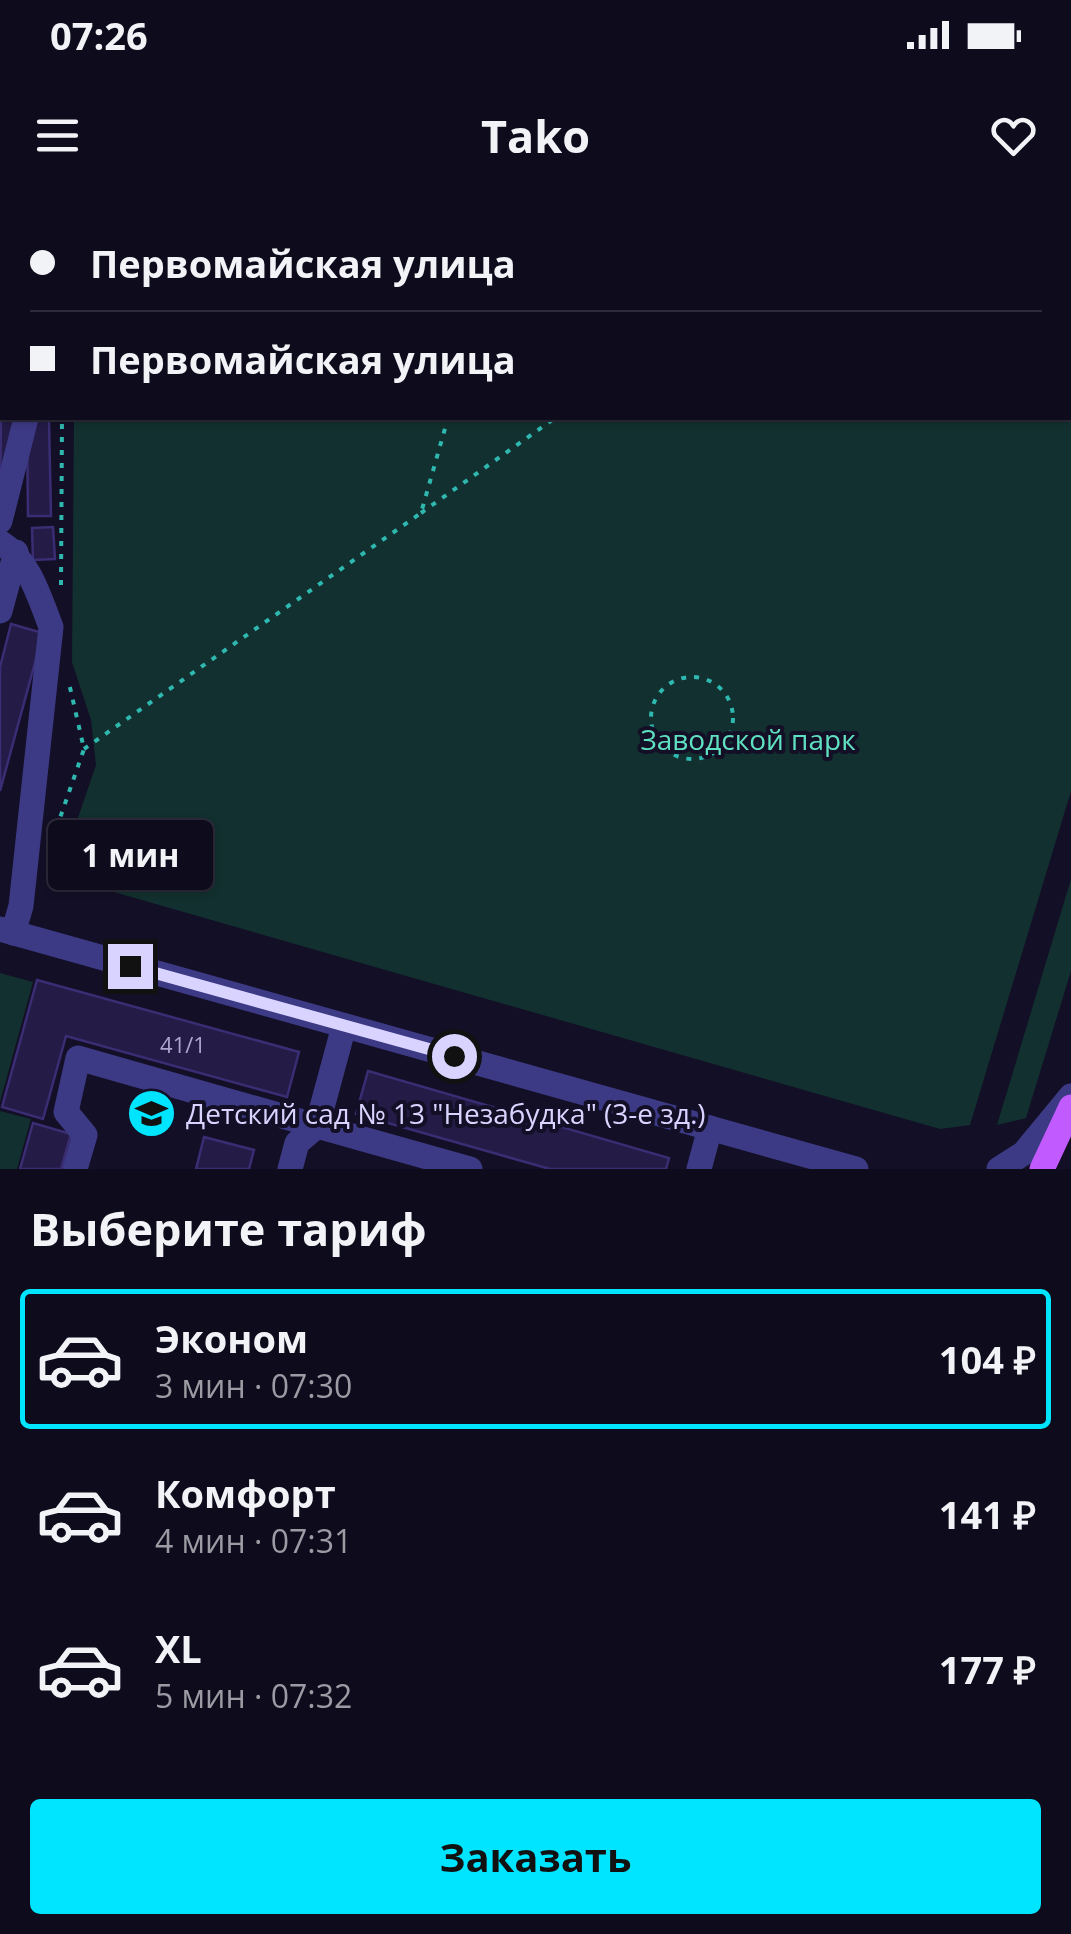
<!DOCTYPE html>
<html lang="ru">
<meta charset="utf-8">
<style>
:root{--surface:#0e0b1c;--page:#171425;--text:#f1f3f6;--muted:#9b9ba3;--line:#2e2b3b;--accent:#00e5ff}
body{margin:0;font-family:"Open Sans",sans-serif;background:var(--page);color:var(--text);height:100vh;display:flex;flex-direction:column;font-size:38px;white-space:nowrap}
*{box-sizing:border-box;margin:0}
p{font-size:32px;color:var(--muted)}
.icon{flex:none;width:55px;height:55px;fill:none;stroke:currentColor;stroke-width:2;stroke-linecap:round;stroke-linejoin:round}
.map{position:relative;height:969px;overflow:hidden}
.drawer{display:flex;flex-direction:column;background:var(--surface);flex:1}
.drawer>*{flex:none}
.guide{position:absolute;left:0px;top:0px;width:1072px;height:220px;box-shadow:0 2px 8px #0004,0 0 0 2px var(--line);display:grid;align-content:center;height:220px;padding:0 30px;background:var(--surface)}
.end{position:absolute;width:45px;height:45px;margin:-22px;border:12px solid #d9d4ff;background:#111;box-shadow:0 0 0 5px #111}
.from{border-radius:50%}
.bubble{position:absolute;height:70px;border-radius:10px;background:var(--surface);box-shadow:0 2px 8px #0004,0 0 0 2px var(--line);font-size:32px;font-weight:700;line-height:70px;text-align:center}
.guide b{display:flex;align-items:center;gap:35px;height:95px;font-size:38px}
.guide b+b{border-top:2px solid var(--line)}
.guide i{width:25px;height:25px;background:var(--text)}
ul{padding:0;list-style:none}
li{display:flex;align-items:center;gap:30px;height:140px;margin:0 20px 15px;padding:0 10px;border:5px solid transparent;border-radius:10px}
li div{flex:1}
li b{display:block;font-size:38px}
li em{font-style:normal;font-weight:700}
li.current{border-color:var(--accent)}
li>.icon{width:90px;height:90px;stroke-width:1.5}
h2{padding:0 30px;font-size:45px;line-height:120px}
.cta{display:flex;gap:20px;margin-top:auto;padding:20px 30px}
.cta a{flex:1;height:115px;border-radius:10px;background:var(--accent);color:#111;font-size:40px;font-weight:700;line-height:115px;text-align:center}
.status{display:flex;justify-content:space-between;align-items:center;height:70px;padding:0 50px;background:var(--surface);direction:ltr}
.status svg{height:28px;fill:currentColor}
header{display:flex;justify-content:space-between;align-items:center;height:130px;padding:0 30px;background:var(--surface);font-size:45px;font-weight:700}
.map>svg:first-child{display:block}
.green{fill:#12302f}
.building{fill:#241b47;stroke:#3b2d73;stroke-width:2.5}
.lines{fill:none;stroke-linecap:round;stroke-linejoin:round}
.path{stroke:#2fb8b0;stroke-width:4;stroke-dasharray:5 8;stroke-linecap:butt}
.minor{stroke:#3d3a85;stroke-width:25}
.major{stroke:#c25bff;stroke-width:25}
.route{stroke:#d9d4ff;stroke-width:12}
.labels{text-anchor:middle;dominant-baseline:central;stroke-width:8;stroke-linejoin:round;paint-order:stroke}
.number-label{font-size:22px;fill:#aca6d1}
.park-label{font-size:28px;fill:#5fe0c0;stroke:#130f26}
.poi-label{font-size:28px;fill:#d9d4ff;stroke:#130f26;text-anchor:start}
</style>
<div class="status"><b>07:26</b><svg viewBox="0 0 49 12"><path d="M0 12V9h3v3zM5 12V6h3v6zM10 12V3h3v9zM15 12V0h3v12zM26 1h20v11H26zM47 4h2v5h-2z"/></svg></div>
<header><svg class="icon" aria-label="menu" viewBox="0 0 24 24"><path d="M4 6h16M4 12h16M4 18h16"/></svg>Tako<svg class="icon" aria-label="heart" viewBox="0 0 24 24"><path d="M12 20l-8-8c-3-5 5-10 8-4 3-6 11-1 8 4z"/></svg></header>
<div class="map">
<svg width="1071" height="969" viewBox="0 0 1071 969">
<rect width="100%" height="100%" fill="#130f26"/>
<g class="green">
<polygon points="12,0 1071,0 1071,591 970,925 940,929 58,676 96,565 91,520 72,462 74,218 1070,218 1070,2"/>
<polygon points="1071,679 1071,771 1026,918 997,925"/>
<polygon points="0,773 33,782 0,902"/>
<polygon points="0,911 31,919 17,969 0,969"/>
</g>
<g class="building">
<polygon points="2,153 2,218 20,218 0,289"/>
<polygon points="49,220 51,316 28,316 27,221"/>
<polygon points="53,327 55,359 33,360 32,328"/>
<polygon points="11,424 43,433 0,591 0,467"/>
<polygon points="37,780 299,852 287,897 66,836 43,919 2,907"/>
<polygon points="368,871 669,958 666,969 550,969 356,914"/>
<polygon points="33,923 71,934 61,969 20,969"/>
<polygon points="204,937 254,950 249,969 196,969"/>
</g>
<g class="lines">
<g class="path">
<polyline points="19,0 20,2"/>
<polyline points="1024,0 1025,2"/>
<polyline points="508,2 508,0"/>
<polyline points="856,2 860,0"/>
<polyline points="1070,64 1071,66"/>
<polyline points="421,313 555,218"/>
<polyline points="61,385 62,218"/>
<circle cx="692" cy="518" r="41"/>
<polyline points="84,549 421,313 448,218"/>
<polyline points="52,641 84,549 69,483"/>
</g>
<g class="minor">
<polyline points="0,26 2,27"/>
<polyline points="0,127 2,118"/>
<polyline points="0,321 26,218"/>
<path d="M 0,342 C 29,360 39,396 51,427 L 21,706 L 13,733"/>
<polyline points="0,411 16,352"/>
<polyline points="0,729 856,969"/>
<polyline points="75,969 85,935 66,912 78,858 317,926 344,826"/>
<polyline points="290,969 297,943 317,926 470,969"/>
<polyline points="699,969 710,928"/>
<polyline points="999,969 1024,953 1071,896"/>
</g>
<polyline class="major" points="1042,969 1071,907"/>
</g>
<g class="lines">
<polyline class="route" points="130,766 454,856"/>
</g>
<defs>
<symbol id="school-disc" viewBox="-11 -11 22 22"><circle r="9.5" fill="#00e5ff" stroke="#130f26"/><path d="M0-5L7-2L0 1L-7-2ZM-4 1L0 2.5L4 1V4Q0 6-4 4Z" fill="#111"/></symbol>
</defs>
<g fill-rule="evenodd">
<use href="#school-disc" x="124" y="886" width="55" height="55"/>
</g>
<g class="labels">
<g class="number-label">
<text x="183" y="844">41/1</text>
</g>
<g class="park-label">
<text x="748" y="539">Заводской парк</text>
</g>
<g class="poi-label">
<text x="186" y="913">Детский сад № 13 "Незабудка" (3-е зд.)</text>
</g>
</g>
</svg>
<i class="end from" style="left:454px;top:856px"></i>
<i class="end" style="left:130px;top:766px"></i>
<div class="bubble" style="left:48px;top:620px;width:165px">1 мин</div>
<div class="guide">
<b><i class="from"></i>Первомайская улица</b>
<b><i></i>Первомайская улица</b>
</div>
</div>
<section class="drawer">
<h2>Выберите тариф</h2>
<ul>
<li class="current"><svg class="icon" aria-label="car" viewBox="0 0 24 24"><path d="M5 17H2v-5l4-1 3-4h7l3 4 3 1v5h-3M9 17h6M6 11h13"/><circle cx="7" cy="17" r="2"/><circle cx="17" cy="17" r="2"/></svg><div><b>Эконом</b><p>3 мин · 07:30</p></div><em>104 ₽</em></li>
<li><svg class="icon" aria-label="car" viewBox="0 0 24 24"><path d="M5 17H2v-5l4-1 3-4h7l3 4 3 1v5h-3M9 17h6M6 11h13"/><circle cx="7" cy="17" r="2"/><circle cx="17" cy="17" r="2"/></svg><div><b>Комфорт</b><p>4 мин · 07:31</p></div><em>141 ₽</em></li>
<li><svg class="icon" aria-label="car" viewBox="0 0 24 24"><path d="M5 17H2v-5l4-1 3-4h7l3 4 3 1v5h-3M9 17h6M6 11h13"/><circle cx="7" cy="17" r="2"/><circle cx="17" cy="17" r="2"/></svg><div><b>XL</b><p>5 мин · 07:32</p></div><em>177 ₽</em></li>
</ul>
<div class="cta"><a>Заказать</a></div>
</section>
